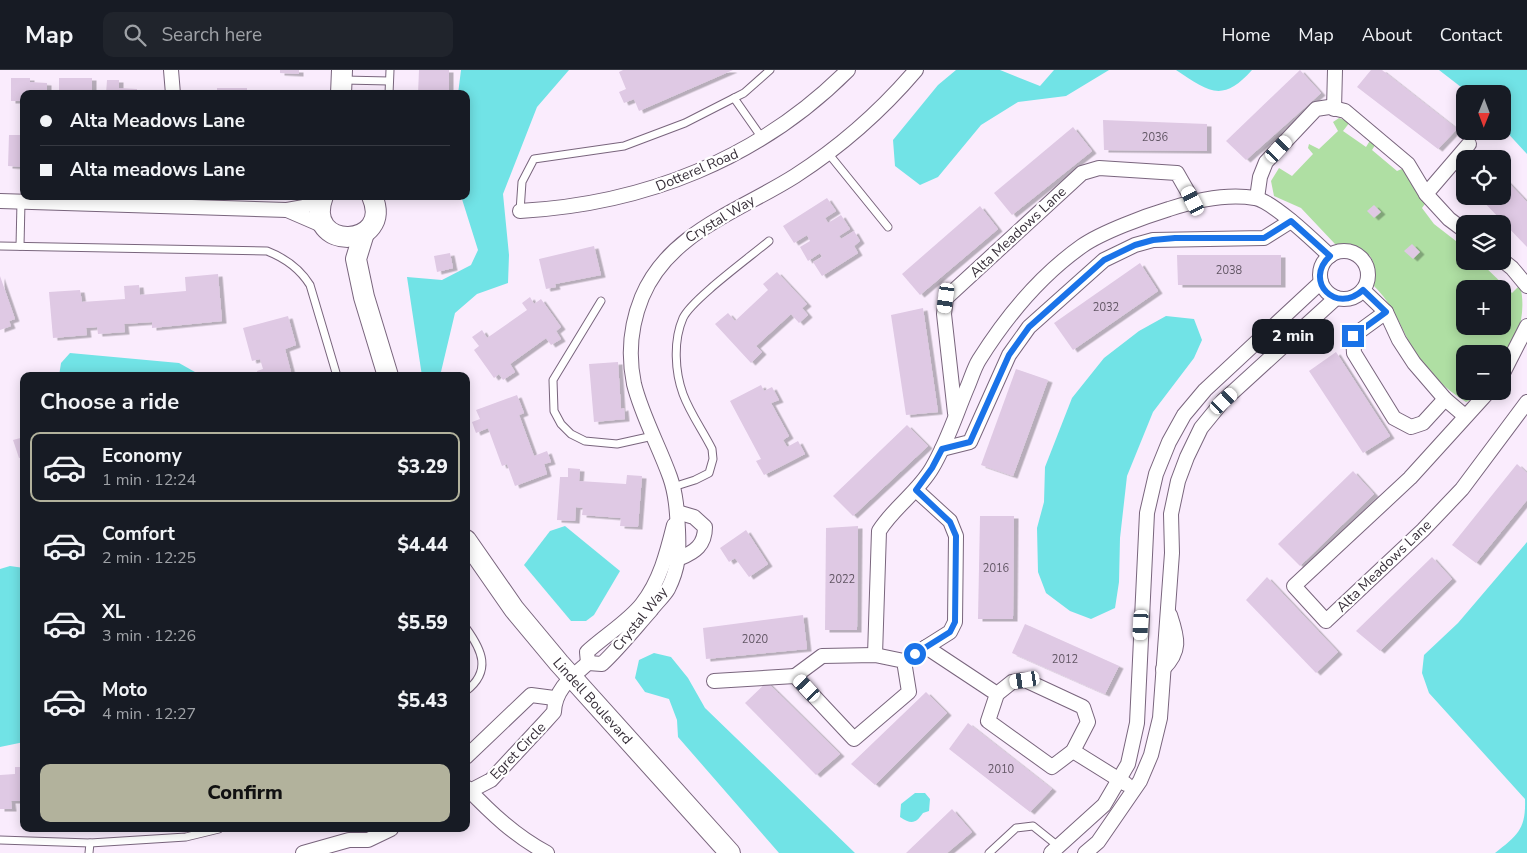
<!DOCTYPE html>
<meta charset="utf-8">
<style>
:root{--surface:#171b24;--page:#20242c;--text:#f1f3f6;--muted:#9ea1a6;--line:#363941;--accent:#b2b29c}
body{margin:0;font-family:"Nunito Sans",sans-serif;background:var(--page);color:var(--text);height:100vh;display:flex;flex-direction:column;font-size:19px;white-space:nowrap}
*{box-sizing:border-box;margin:0}
p{font-size:16px;color:var(--muted)}
.icon{flex:none;width:28px;height:28px;fill:none;stroke:currentColor;stroke-width:2;stroke-linecap:round;stroke-linejoin:round}
.map{position:relative;flex:1;overflow:hidden}
.side{position:absolute;left:20px;top:302px;width:450px;height:460px;display:flex;flex-direction:column;background:var(--surface);border-radius:10px;box-shadow:0 2px 12px #0003}
.side>*{flex:none}
.guide{position:absolute;left:20px;top:20px;width:450px;height:110px;border-radius:10px;box-shadow:0 2px 12px #0003;display:grid;align-content:center;height:110px;padding:0 20px;background:var(--surface)}
.needle{width:32px;rotate:181deg}
.controls{position:absolute;left:1456px;top:15px;display:grid;gap:10px}
.controls a{display:grid;place-items:center;width:55px;height:55px;border-radius:10px;background:var(--surface);box-shadow:0 2px 12px #0003;font-size:25px}
.end{position:absolute;width:22px;height:22px;margin:-11px;border:6px solid #1a73e8;background:#fff;box-shadow:0 0 0 2px #fff}
.from{border-radius:50%}
.bubble{position:absolute;height:35px;border-radius:10px;background:var(--surface);box-shadow:0 2px 12px #0003;font-size:16px;font-weight:800;line-height:35px;text-align:center}
.car{position:absolute;width:15px;height:30px;margin:-15px -8px;border-radius:6px;box-shadow:0 0 4px 1px #0007;background:linear-gradient(#fff 24%,#345 0 40%,#fff 0 76%,#345 0 86%,#fff 0)}
.guide b{display:flex;align-items:center;gap:18px;height:48px;font-size:19px}
.guide b+b{border-top:1px solid var(--line)}
.guide i{width:12px;height:12px;background:var(--text)}
ul{padding:0;list-style:none}
li{display:flex;align-items:center;gap:15px;height:70px;margin:0 10px 8px;padding:0 10px;border:2px solid transparent;border-radius:10px}
li div{flex:1}
li b{display:block;font-size:19px}
li em{font-style:normal;font-weight:800}
li.active{border-color:var(--accent)}
li>.icon{width:45px;height:45px;stroke-width:1.5}
h2{padding:0 20px;font-size:22px;line-height:60px}
.cta{display:flex;gap:10px;margin-top:auto;padding:10px 20px}
.cta a{flex:1;height:58px;border-radius:10px;background:var(--accent);color:#111;font-size:20px;font-weight:800;line-height:58px;text-align:center}
header{display:flex;align-items:center;gap:30px;box-sizing:border-box;height:70px;padding:0 25px;background:var(--surface);border-bottom:1px solid var(--line)}
header strong{font-size:24px}
nav{display:flex;gap:28px;margin-inline-start:auto;font-size:18px}
.search{width:350px;height:45px;background:var(--page);display:flex;align-items:center;gap:12px;box-sizing:border-box;padding:0 18px;border-radius:10px;color:var(--muted);font-size:19px}
.map>svg:first-child{display:block}
.green{fill:#afdfa3;fill-rule:evenodd}
.water{fill:#71e3e6}
.building{fill:#dfc9e4;filter:url(#shadow)}
.lines{fill:none;stroke-linecap:round;stroke-linejoin:round}
.lane-casing{stroke:#79657d;stroke-width:9}
.street-casing{stroke:#79657d;stroke-width:16}
.secondary-casing{stroke:#79657d;stroke-width:22}
.lane{stroke:#fff;stroke-width:7}
.street{stroke:#fff;stroke-width:14}
.secondary{stroke:#fff;stroke-width:20}
.route{stroke:#1a73e8;stroke-width:6}
.labels{text-anchor:middle;dominant-baseline:central;stroke-width:4.5;stroke-linejoin:round;paint-order:stroke}
.number-label{font-size:11px;fill:#605563}
.street-label{font-size:14px;fill:#362e38;stroke:#fff}
</style>
<header>
<strong>Map</strong>
<div class="search"><svg class="icon" aria-label="search" viewBox="0 0 24 24"><circle cx="10" cy="10" r="6"/><path d="M15 15l6 6"/></svg>Search here</div>
<nav><a>Home</a><a>Map</a><a>About</a><a>Contact</a></nav>
</header>
<div class="map">
<svg width="1527" height="783" viewBox="0 0 1527 783">
<defs>
<filter id="shadow"><feDropShadow dx="4.5" dy="2.5" stdDeviation="0" flood-color="#0004"/></filter>
</defs>
<rect width="100%" height="100%" fill="#faecfd"/>
<path class="green" d="M 1339,48 L 1350,52 L 1343,61 L 1366,77 L 1371,69 L 1377,72 L 1372,80 L 1397,101 L 1404,98 L 1427,131 L 1422,138 L 1434,154 L 1465,178 L 1465,191 L 1479,191 L 1512,223 L 1520,215 C 1527,243 1518,270 1503,294 L 1502,284 L 1465,284 L 1465,321 L 1481,321 L 1473,329 L 1466,332 C 1445,319 1424,299 1412,277 C 1399,254 1394,236 1374,216 C 1373,209 1376,202 1374,196 C 1372,179 1349,173 1335,174 L 1301,138 L 1274,126 L 1271,111 L 1279,98 L 1292,106 L 1313,84 L 1308,78 L 1309,74 L 1319,79 L 1338,61 L 1333,52 ZM 1465,219 L 1502,219 L 1502,256 L 1465,256 Z"/>
<g class="water">
<polygon points="461,0 569,0 537,37 503,124 509,185 508,213 477,224 455,243 440,306 422,306 407,207 442,210 471,195 478,180 461,126 466,126 466,24 458,24"/>
<polygon points="956,0 1000,0 1040,16 1054,0 1109,0 1066,26 1018,32 981,55 938,107 920,115 895,96 893,70 938,15"/>
<path d="M 1176,0 L 1252,0 C 1222,34 1208,21 1176,0 Z"/>
<polygon points="1439,0 1527,0 1527,84 1503,58 1502,24 1470,24"/>
<polygon points="1166,246 1194,249 1202,270 1194,288 1153,342 1127,406 1120,468 1119,512 1115,538 1091,549 1070,541 1046,523 1038,502 1037,458 1044,432 1045,397 1072,328 1104,288 1139,261"/>
<polygon points="70,283 179,293 202,306 59,306 61,293"/>
<polygon points="565,456 620,501 594,545 586,551 571,551 524,495 550,461"/>
<path d="M 1527,472 L 1527,783 L 1495,783 C 1518,765 1526,759 1525,729 L 1429,623 L 1422,603 L 1424,585 L 1458,553 Z"/>
<polygon points="10,496 24,498 24,672 0,677 0,499"/>
<polygon points="654,583 671,587 688,608 705,638 855,783 779,783 678,667 677,650 669,629 645,622 635,608 639,590"/>
<path d="M 915,723 L 925,723 L 930,729 L 929,741 L 923,743 C 916,753 912,755 900,747 L 901,734 Z"/>
</g>
<g class="building">
<polygon points="280,0 299,0 299,4 280,3"/>
<polygon points="419,0 449,0 449,24 418,24"/>
<polygon points="623,0 733,0 639,41 634,29 624,33 619,22 626,19 619,2"/>
<polygon points="1300,0 1321,23 1246,90 1226,71"/>
<polygon points="1371,0 1382,0 1457,59 1438,79 1357,17"/>
<polygon points="11,8 30,8 30,12 47,13 47,24 24,24 24,31 11,31"/>
<rect x="59" y="8" width="33" height="16"/>
<polygon points="107,10 119,10 119,18 137,19 137,24 106,24"/>
<rect x="217" y="18" width="30" height="6"/>
<polygon points="1103,50 1207,54 1207,81 1104,80"/>
<polygon points="1073,57 1092,81 1012,145 994,123"/>
<polygon points="9,65 24,65 24,97 8,96"/>
<polygon points="1502,106 1527,132 1527,177 1478,126 1502,126"/>
<polygon points="827,128 836,141 825,148 828,153 841,145 850,159 839,166 841,169 854,161 860,171 854,176 858,183 822,206 813,192 822,187 820,183 808,191 800,177 810,171 807,165 794,173 783,156"/>
<polygon points="1374,135 1381,142 1374,148 1367,141"/>
<polygon points="980,136 998,159 920,225 902,204"/>
<polygon points="1412,174 1420,182 1413,189 1404,181"/>
<polygon points="594,176 601,205 555,214 556,217 546,219 539,189"/>
<polygon points="450,183 453,198 437,202 434,186"/>
<polygon points="1177,185 1281,185 1281,215 1178,215"/>
<polygon points="1140,193 1158,221 1073,280 1054,253"/>
<polygon points="777,202 807,234 802,238 808,245 799,253 791,244 756,276 762,282 751,293 715,254 728,243 735,251 768,220 763,214"/>
<polygon points="218,204 222,251 152,258 152,252 124,254 125,262 98,264 97,257 86,258 87,265 53,268 49,222 80,220 82,232 125,229 124,216 139,215 140,225 186,221 185,207"/>
<polygon points="0,206 15,249 9,251 11,256 0,260"/>
<polygon points="530,227 534,234 541,229 561,257 556,261 561,269 551,275 546,268 510,294 515,302 503,310 499,304 494,308 474,280 479,276 472,267 482,260 487,268 527,240 522,233"/>
<polygon points="923,238 938,342 906,345 891,245"/>
<polygon points="288,246 296,275 285,279 292,306 258,306 257,301 263,299 260,289 252,291 243,258"/>
<polygon points="1336,282 1390,366 1363,383 1309,301"/>
<polygon points="618,292 621,339 624,338 625,349 594,352 589,294"/>
<polygon points="1016,299 1048,310 1013,406 981,395"/>
<polygon points="761,315 764,321 772,317 779,330 771,333 789,366 783,370 787,377 798,371 805,384 764,405 756,391 761,389 730,331"/>
<polygon points="517,325 524,343 519,345 534,386 547,381 551,392 544,394 547,404 515,416 507,394 502,396 488,358 476,363 472,352 480,349 476,340"/>
<polygon points="907,355 928,376 853,446 833,426"/>
<polygon points="24,367 24,387 19,388 13,370"/>
<polygon points="1517,394 1527,403 1527,430 1476,493 1452,475"/>
<polygon points="568,398 580,399 579,411 626,414 627,405 642,406 638,457 620,456 621,448 582,445 583,438 576,437 575,451 557,450 560,407 568,407"/>
<polygon points="1353,401 1374,424 1300,496 1278,474"/>
<polygon points="980,446 1014,446 1013,549 978,549"/>
<polygon points="858,456 857,560 825,560 826,458"/>
<polygon points="746,460 768,494 749,507 735,488 729,492 720,478"/>
<polygon points="1432,487 1452,509 1380,581 1356,561"/>
<polygon points="1267,507 1338,582 1316,603 1246,530"/>
<polygon points="803,545 807,579 706,589 703,558"/>
<polygon points="1025,554 1119,596 1105,624 1012,583"/>
<polygon points="767,612 840,684 816,705 745,633"/>
<polygon points="926,622 947,643 875,715 851,694"/>
<polygon points="968,653 1052,719 1030,742 949,679"/>
<polygon points="15,697 24,697 24,731 11,731 12,739 0,739 0,705 15,704"/>
<polygon points="952,739 972,762 947,783 906,783"/>
</g>
<g class="lines">
<defs>
<g id="lane">
<polyline points="344,10 389,11"/>
<polyline points="389,24 390,0"/>
<polyline points="734,28 762,68"/>
<polyline points="828,83 888,157"/>
<polyline points="520,141 522,112 534,89 624,76 685,53 734,28 744,23 770,0"/>
<path d="M 0,176 L 267,181 C 285,188 300,199 310,215 L 337,306"/>
<polyline points="20,176 21,132"/>
<polyline points="601,231 553,310 554,341 561,354 571,364 585,371 617,374 653,366"/>
<path d="M 673,417 L 695,410 L 709,403 L 713,389 L 712,379 C 703,361 690,343 683,324 C 675,302 673,271 683,248 C 691,230 750,187 769,171"/>
<path d="M 466,558 C 482,580 492,601 466,621"/>
<polyline points="0,770 90,773 186,767 219,759"/>
<polyline points="89,783 90,773"/>
<polyline points="989,783 1016,758 1033,756 1058,776"/>
</g>
<g id="street">
<polyline points="171,0 173,24"/>
<polyline points="1334,39 1335,0"/>
<polyline points="1426,124 1469,74"/>
<polyline points="1257,128 1260,107 1266,92 1316,39 1329,37 1345,41 1408,94 1426,124 1449,149 1465,161"/>
<polyline points="0,131 287,140 304,137 322,126"/>
<polyline points="287,140 324,156"/>
<path d="M 520,141 C 645,134 759,89 848,0"/>
<circle cx="1344" cy="205" r="24"/>
<polyline points="1502,190 1512,198 1527,216"/>
<polyline points="1363,220 1386,242 1399,270 1414,293 1445,329 1465,346"/>
<polyline points="1386,242 1353,266 1354,283 1394,348 1411,357 1423,353 1445,329"/>
<polyline points="1502,305 1527,256"/>
<polyline points="1489,321 1410,408 1294,516 1326,551 1423,460 1462,419 1527,332"/>
<polyline points="955,343 944,244 946,228 1082,103 1099,98 1177,103 1193,131"/>
<polyline points="942,379 970,372 1009,285 1029,257 1104,190 1135,175 1153,170 1264,168 1291,151"/>
<path d="M 677,442 L 694,447 L 705,457 C 705,475 695,482 680,488"/>
<polyline points="926,577 997,624 1012,612 1025,610 1083,637 1088,652 1073,681 1052,697 988,651 997,624"/>
<path d="M 875,585 L 879,461 C 894,437 918,422 932,398 C 947,373 956,344 967,318 C 971,309 974,298 979,290 C 1006,247 1041,205 1082,176 C 1102,162 1146,146 1169,139 C 1196,130 1226,123 1255,128 C 1274,132 1315,172 1330,186"/>
<polyline points="904,591 909,622 854,669 795,606 822,586 875,585 904,591 950,562 955,552 956,466 950,451 916,420"/>
<path d="M 588,593 L 587,582 C 603,567 629,551 642,534 C 660,511 667,483 674,455"/>
<path d="M 1163,599 C 1181,581 1178,569 1170,545"/>
<polyline points="714,611 795,606"/>
<polyline points="1073,681 1126,714"/>
<polyline points="466,687 531,625 554,628"/>
<path d="M 466,717 C 491,743 515,766 547,783"/>
<path d="M 466,723 L 491,710 L 545,652 L 554,642 C 555,619 571,608 588,593 L 602,594 C 620,577 635,558 651,540 C 656,533 664,526 668,519 C 679,497 679,483 678,460 C 677,441 676,424 670,407 C 659,376 642,346 634,314 C 628,285 631,254 642,227 C 669,162 740,141 795,106 C 840,77 881,41 916,0"/>
<polyline points="303,783 349,770 368,770 391,759"/>
<polyline points="1051,783 1104,735 1128,694 1137,653 1147,443 1156,404 1169,372 1184,345 1205,320 1321,212"/>
<polyline points="1085,783 1098,772 1140,711 1151,685 1160,648 1172,483 1171,444 1178,411 1187,387 1201,358 1223,331 1336,228"/>
</g>
<g id="secondary">
<polyline points="341,24 342,0"/>
<path d="M 323,126 C 302,182 395,179 372,126"/>
<polyline points="364,163 356,189 364,227 388,306"/>
<path id="s1" d="M 466,470 L 514,539 L 559,593 L 730,783"/>
</g>
</defs>
<use href="#lane" class="lane-casing"/>
<use href="#street" class="street-casing"/>
<use href="#secondary" class="secondary-casing"/>
<use href="#lane" class="lane"/>
<use href="#street" class="street"/>
<use href="#secondary" class="secondary"/>
</g>
<g class="lines">
<path class="route" d="M 915,584 L 950,562 L 955,552 L 956,466 L 950,452 L 916,420 L 932,398 L 942,379 L 970,372 L 1009,285 L 1029,257 L 1104,190 L 1135,175 L 1153,170 L 1175,168 L 1264,168 L 1291,151 L 1330,186 C 1303,211 1336,245 1363,220 L 1386,242 L 1353,266"/>
</g>
<g class="labels">
<g class="number-label">
<text x="1155" y="67">2036</text>
<text x="1229" y="200">2038</text>
<text x="1106" y="237">2032</text>
<text x="996" y="498">2016</text>
<text x="842" y="509">2022</text>
<text x="755" y="569">2020</text>
<text x="1065" y="589">2012</text>
<text x="1001" y="699">2010</text>
</g>
<g class="street-label">
<text transform="translate(697 100) rotate(-23)">Dotterel Road</text>
<text transform="translate(720 149) rotate(-31)">Crystal Way</text>
<text transform="translate(1018 162) rotate(-43)">Alta Meadows Lane</text>
<text transform="translate(1384 496) rotate(-44)">Alta Meadows Lane</text>
<text transform="translate(640 549) rotate(-51)">Crystal Way</text>
<text stroke="none"><textPath href="#s1" startOffset="205">Lindell Boulevard</textPath></text>
<text transform="translate(518 681) rotate(-46)">Egret Circle</text>
</g>
</g>
</svg>
<div class="controls">
<a><svg class="needle" viewBox="-14 -14 28 28"><path d="M0-13l5 13h-10z" fill="#e53935"/><path d="M0 13l5-13h-10z" fill="#9ea1a6"/></svg></a>
<a><svg class="icon" aria-label="locate" viewBox="0 0 24 24"><circle cx="12" cy="12" r="6"/><path d="M12 2v4M12 18v4M2 12h4M18 12h4"/></svg></a>
<a><svg class="icon" aria-label="layers" viewBox="0 0 24 24"><path d="M12 4l9 5-9 5-9-5zM3 14l9 5 9-5"/></svg></a>
<a>+</a>
<a>−</a>
</div>
<i class="end from" style="left:915px;top:584px"></i>
<i class="end" style="left:1353px;top:266px"></i>
<div class="bubble" style="left:1252px;top:249px;width:82px">2 min</div>
<i class="car" style="left:1279px;top:79px;rotate:43deg"></i>
<i class="car" style="left:1193px;top:131px;rotate:333deg"></i>
<i class="car" style="left:946px;top:228px;rotate:188deg"></i>
<i class="car" style="left:1224px;top:331px;rotate:47deg"></i>
<i class="car" style="left:1141px;top:555px;rotate:183deg"></i>
<i class="car" style="left:1025px;top:610px;rotate:261deg"></i>
<i class="car" style="left:807px;top:618px;rotate:317deg"></i>
<div class="guide">
<b><i class="from"></i>Alta Meadows Lane</b>
<b><i></i>Alta meadows Lane</b>
</div>
<section class="side">
<h2>Choose a ride</h2>
<ul>
<li class="active"><svg class="icon" aria-label="car" viewBox="0 0 24 24"><path d="M5 17H2v-5l4-1 3-4h7l3 4 3 1v5h-3M9 17h6M6 11h13"/><circle cx="7" cy="17" r="2"/><circle cx="17" cy="17" r="2"/></svg><div><b>Economy</b><p>1 min · 12:24</p></div><em>$3.29</em></li>
<li><svg class="icon" aria-label="car" viewBox="0 0 24 24"><path d="M5 17H2v-5l4-1 3-4h7l3 4 3 1v5h-3M9 17h6M6 11h13"/><circle cx="7" cy="17" r="2"/><circle cx="17" cy="17" r="2"/></svg><div><b>Comfort</b><p>2 min · 12:25</p></div><em>$4.44</em></li>
<li><svg class="icon" aria-label="car" viewBox="0 0 24 24"><path d="M5 17H2v-5l4-1 3-4h7l3 4 3 1v5h-3M9 17h6M6 11h13"/><circle cx="7" cy="17" r="2"/><circle cx="17" cy="17" r="2"/></svg><div><b>XL</b><p>3 min · 12:26</p></div><em>$5.59</em></li>
<li><svg class="icon" aria-label="car" viewBox="0 0 24 24"><path d="M5 17H2v-5l4-1 3-4h7l3 4 3 1v5h-3M9 17h6M6 11h13"/><circle cx="7" cy="17" r="2"/><circle cx="17" cy="17" r="2"/></svg><div><b>Moto</b><p>4 min · 12:27</p></div><em>$5.43</em></li>
</ul>
<div class="cta"><a>Confirm</a></div>
</section>
</div>
